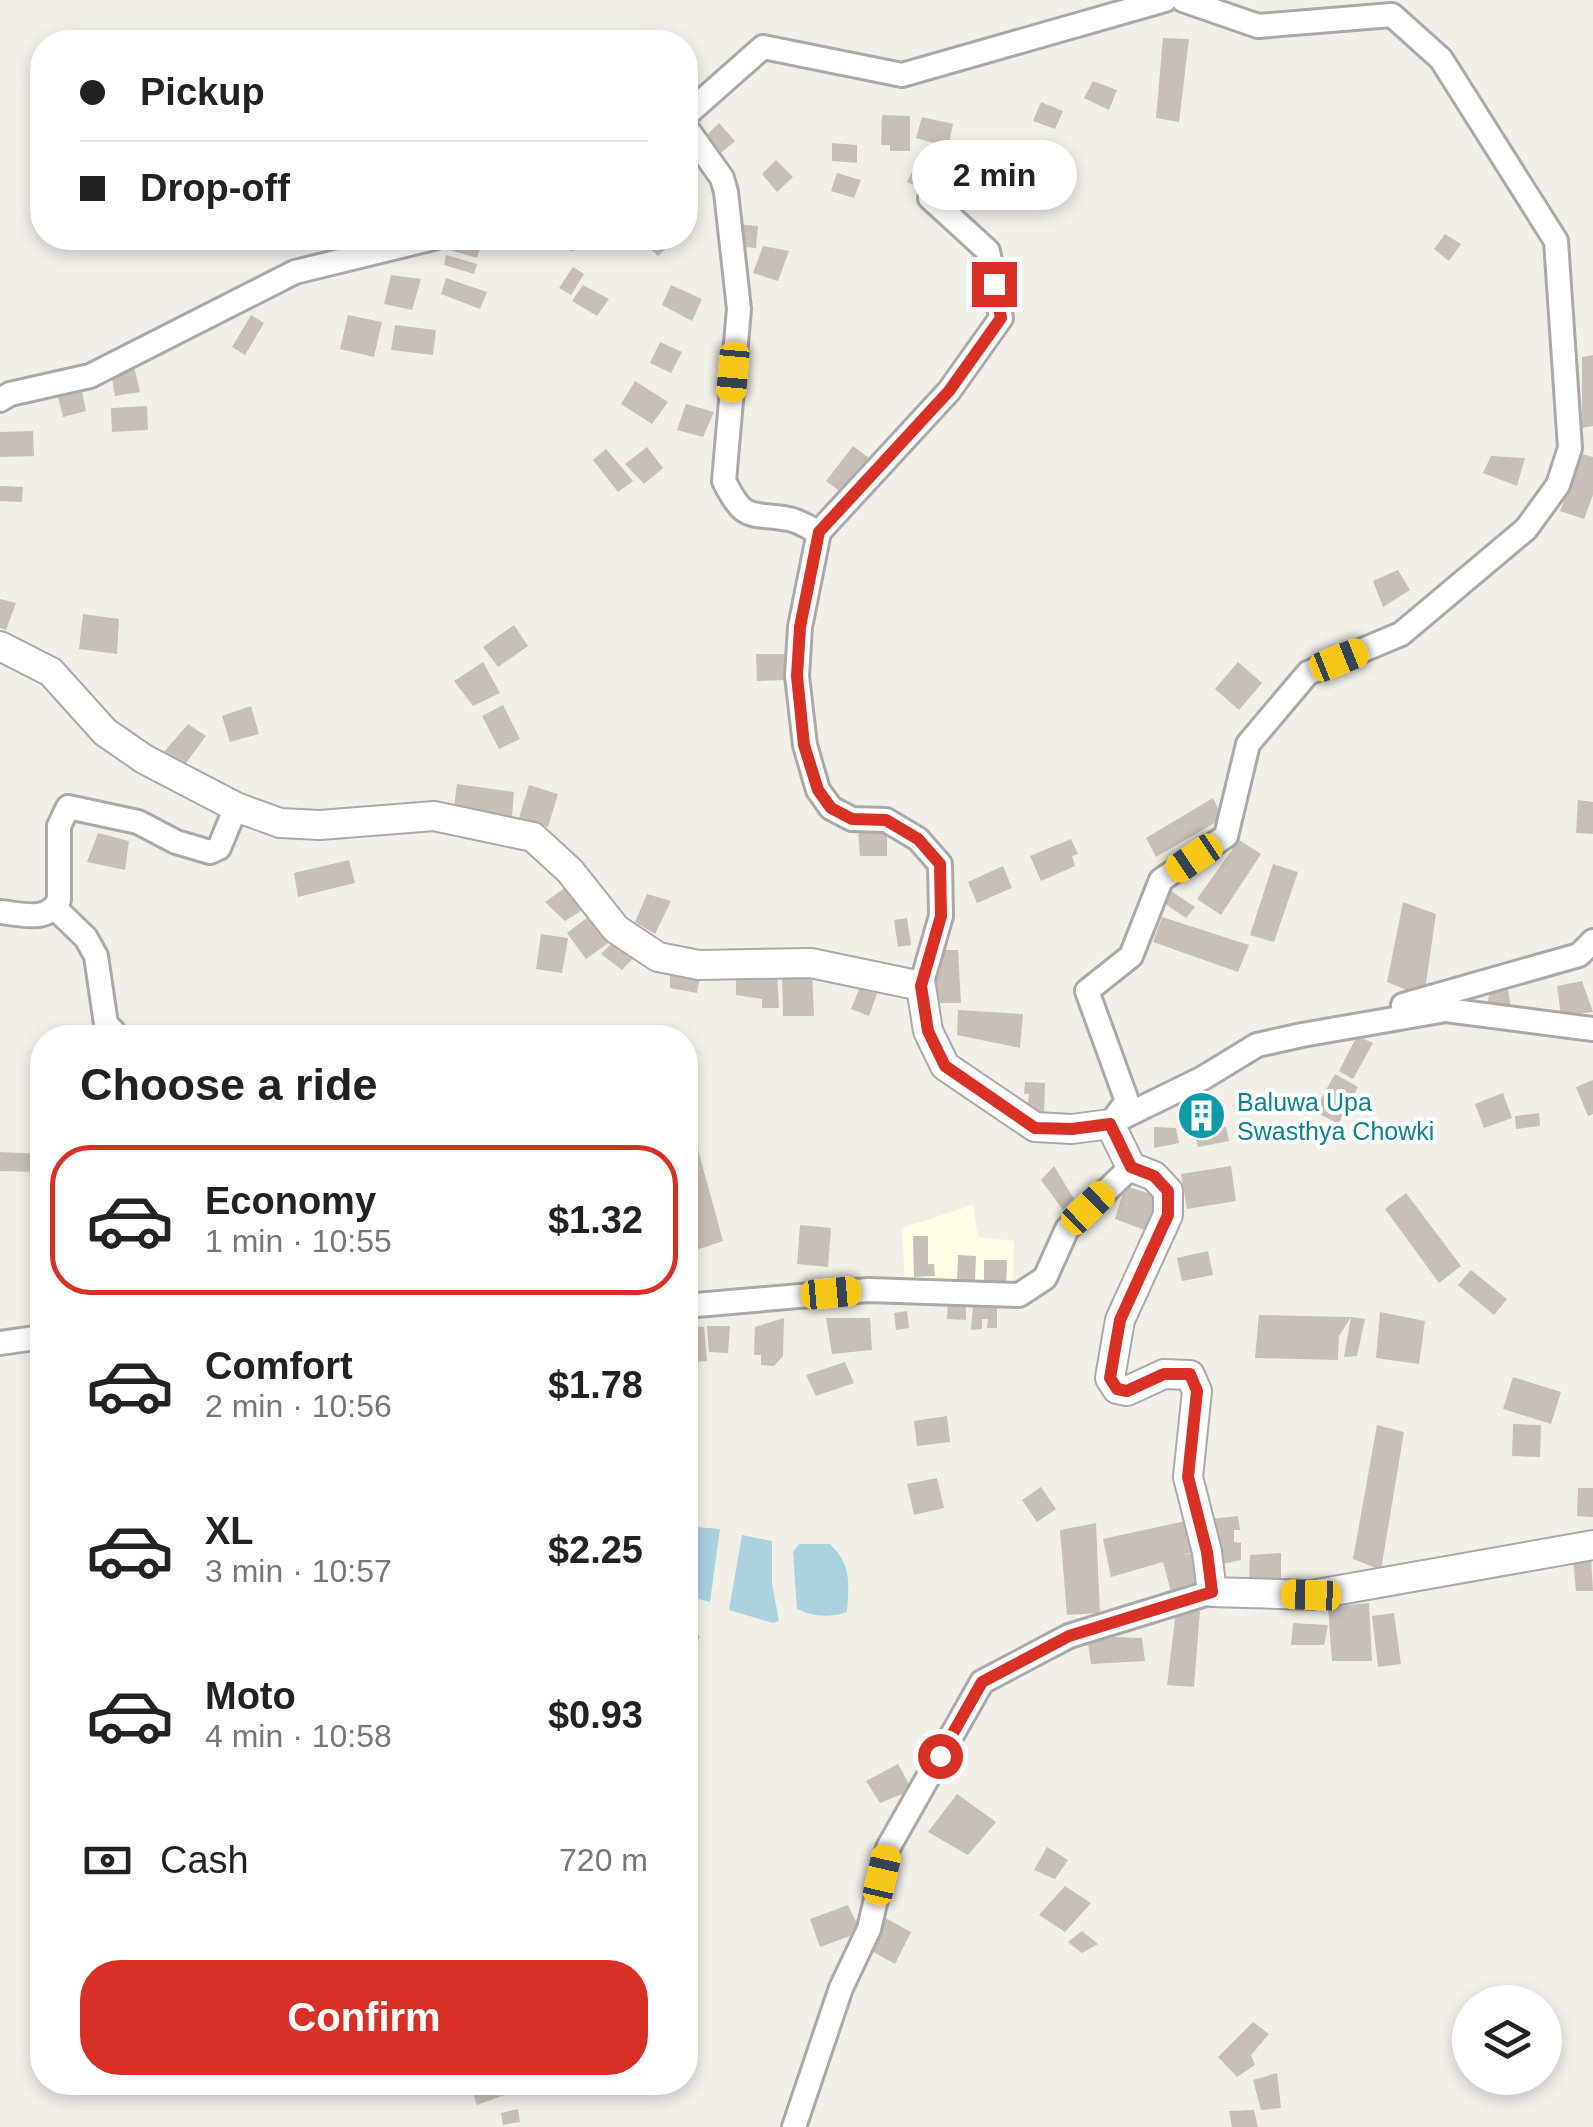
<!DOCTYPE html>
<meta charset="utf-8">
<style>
:root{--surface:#fff;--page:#f2f2f2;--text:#222;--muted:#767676;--line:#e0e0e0;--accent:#d93025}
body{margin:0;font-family:Helvetica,sans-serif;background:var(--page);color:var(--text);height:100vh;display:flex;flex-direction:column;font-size:38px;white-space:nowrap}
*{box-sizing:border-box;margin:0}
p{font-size:32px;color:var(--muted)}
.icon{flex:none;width:55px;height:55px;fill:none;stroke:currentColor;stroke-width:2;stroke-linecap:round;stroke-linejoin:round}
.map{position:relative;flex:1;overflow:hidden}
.drawer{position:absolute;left:30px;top:1025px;width:668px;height:1070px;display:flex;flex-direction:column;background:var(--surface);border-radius:40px;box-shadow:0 5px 15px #0003}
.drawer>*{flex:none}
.guide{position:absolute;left:30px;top:30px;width:668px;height:220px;border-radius:40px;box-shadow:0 5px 15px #0003;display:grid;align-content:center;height:220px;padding:0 50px;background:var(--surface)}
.buttons{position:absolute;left:1452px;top:1985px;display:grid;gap:20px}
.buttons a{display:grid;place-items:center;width:110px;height:110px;border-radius:50%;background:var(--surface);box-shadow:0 5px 15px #0003;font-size:50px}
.end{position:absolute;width:45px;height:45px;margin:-22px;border:12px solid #d93025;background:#fff;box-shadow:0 0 0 5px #fff}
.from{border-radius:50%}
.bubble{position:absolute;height:70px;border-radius:35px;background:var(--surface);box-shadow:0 5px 15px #0003;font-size:32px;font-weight:700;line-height:70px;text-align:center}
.car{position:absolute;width:30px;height:60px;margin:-30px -15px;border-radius:12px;box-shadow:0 0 8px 2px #0007;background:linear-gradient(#f5c518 24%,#345 0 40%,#f5c518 0 76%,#345 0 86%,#f5c518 0)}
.guide b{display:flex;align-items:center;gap:35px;height:95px;font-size:38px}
.guide b+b{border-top:2px solid var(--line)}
.guide i{width:25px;height:25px;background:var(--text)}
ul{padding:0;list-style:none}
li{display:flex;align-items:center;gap:30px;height:150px;margin:0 20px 15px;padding:0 30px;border:5px solid transparent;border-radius:40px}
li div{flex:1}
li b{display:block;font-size:38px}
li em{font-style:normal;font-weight:700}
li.active{border-color:var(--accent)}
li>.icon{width:90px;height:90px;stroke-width:1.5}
h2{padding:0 50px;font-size:45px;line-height:120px}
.pay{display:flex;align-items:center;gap:25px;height:110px;padding:0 50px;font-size:38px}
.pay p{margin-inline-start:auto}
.primary-button{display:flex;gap:20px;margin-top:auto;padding:20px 50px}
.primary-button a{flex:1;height:115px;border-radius:40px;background:var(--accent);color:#fff;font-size:40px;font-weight:700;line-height:115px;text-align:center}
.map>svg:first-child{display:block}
.education{fill:#ffffe5}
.water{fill:#aad3df}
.building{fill:#c7bfb8}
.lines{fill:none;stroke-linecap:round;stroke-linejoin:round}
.minor-casing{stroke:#a9a9a9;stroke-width:28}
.tertiary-casing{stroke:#a9a9a9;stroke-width:32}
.minor{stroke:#fff;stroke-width:22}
.tertiary{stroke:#fff;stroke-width:28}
.route{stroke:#d93025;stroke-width:12}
.labels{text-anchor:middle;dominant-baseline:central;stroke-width:8;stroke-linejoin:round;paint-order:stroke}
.culture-label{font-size:25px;fill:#0d838f;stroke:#fff;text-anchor:start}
</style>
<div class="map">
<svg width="1593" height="2127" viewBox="0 0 1593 2127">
<rect width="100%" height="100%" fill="#f2efe9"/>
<polygon class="education" points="973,1205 978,1237 1014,1241 1013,1289 905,1284 902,1228"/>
<g class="water">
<polygon points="685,1526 720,1529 710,1602 685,1595"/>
<polygon points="742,1535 772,1541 772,1584 779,1621 773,1623 729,1610"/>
<path d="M 799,1544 L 830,1544 C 852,1565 849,1584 847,1612 C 829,1618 814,1617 797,1609 L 793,1552 Z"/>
</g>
<g class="building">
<polygon points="1163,38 1189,39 1179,122 1156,118"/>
<polygon points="1093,81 1117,90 1109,110 1084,98"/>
<polygon points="1041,102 1063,111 1055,129 1033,121"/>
<polygon points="882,115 910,116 910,151 890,151 890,145 881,145"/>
<polygon points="922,117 953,124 948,147 916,138"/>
<polygon points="719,123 735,141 716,157 702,140"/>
<polygon points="832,143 857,145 857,163 832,161"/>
<polygon points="776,160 793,177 777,192 762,174"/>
<polygon points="916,164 936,171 925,190 907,182"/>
<polygon points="837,173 861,180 854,198 831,191"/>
<polygon points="736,224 758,226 756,248 733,246"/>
<polygon points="1445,234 1461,244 1449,261 1434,249"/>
<polygon points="448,238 482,243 477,258 446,249"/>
<polygon points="557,238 589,238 572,252"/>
<polygon points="638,238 667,238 673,242 658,256"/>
<polygon points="763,246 789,251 778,281 753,273"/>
<polygon points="446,255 477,264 474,274 444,265"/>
<polygon points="573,267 584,274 571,295 559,288"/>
<polygon points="391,275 421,279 412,310 384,304"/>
<polygon points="446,278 487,292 480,309 441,294"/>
<polygon points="583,285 609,299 597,316 572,301"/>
<polygon points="671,285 702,299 692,321 662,305"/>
<polygon points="251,315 264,323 245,355 232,347"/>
<polygon points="348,315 382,322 374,357 340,349"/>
<polygon points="395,325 436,330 433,355 391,350"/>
<polygon points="660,342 682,352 671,373 650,363"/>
<polygon points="1593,355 1593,426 1582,428 1582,357"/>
<polygon points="134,366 140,392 115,396 111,371"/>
<polygon points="635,381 668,402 652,424 621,404"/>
<polygon points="81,387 86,411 63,417 57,393"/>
<polygon points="686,404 714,412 703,437 677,430"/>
<polygon points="147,406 148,430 112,432 111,408"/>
<polygon points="33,431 34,456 0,457 0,432"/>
<polygon points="853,446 869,458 841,492 826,481"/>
<polygon points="647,447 663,468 644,484 625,464"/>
<polygon points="606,449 633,481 618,492 593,460"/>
<polygon points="1582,454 1593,457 1593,495 1584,519 1560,511"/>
<polygon points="1491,456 1525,458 1517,486 1483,473"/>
<polygon points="0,486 23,487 22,502 0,501"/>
<polygon points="1398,570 1410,590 1383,607 1373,581"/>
<polygon points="0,599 16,603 6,630 0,628"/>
<polygon points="83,614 119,619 117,654 79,649"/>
<polygon points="514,625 528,646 498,667 483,647"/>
<polygon points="756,654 785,654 785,680 757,681"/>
<polygon points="483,662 500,693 473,706 454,681"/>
<polygon points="1238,662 1262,683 1239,710 1215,689"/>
<polygon points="503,705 520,739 499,749 482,716"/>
<polygon points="251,706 259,734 230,742 222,716"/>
<polygon points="188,724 206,736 183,767 163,753"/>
<polygon points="457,784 514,792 512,817 454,807"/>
<polygon points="529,785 558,794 548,827 519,818"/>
<polygon points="1213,798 1223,818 1156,857 1146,838"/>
<polygon points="1578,800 1593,802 1593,834 1576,833"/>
<polygon points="858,829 887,829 887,856 860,856"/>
<polygon points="98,833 129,841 125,870 87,862"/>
<polygon points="1071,839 1078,854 1072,856 1075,866 1041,881 1030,856"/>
<polygon points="1239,840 1261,854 1221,915 1197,899"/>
<polygon points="349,860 355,883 298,897 294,873"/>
<polygon points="1273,864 1298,872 1274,942 1250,935"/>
<polygon points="1003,866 1012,888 977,903 968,882"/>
<polygon points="566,887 584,909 565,921 545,902"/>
<polygon points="1165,887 1195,907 1186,918 1157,898"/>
<polygon points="647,894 671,901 655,934 635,922"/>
<polygon points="1403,902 1436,914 1424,997 1387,982"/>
<polygon points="596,911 615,938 586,959 567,933"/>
<polygon points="1162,917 1249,945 1238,972 1153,942"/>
<polygon points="907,918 911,945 898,947 894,920"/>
<polygon points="541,934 568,938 562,973 536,969"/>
<polygon points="616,939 638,953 622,970 601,954"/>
<polygon points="937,950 958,950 961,1003 934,1003"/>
<polygon points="670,968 701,972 697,993 670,988"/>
<polygon points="777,971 779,1008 762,1008 762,999 736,995 736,973"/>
<polygon points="812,972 814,1016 783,1016 782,974"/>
<polygon points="1582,981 1593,1012 1561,1016 1557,986"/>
<polygon points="860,987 877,994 869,1016 851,1009"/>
<polygon points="1490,989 1508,989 1511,1009 1487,1006"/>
<polygon points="958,1010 1023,1014 1020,1048 957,1035"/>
<polygon points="1357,1036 1373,1043 1353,1079 1339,1071"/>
<polygon points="1335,1074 1358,1087 1338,1124 1314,1111"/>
<polygon points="1593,1080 1593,1114 1588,1116 1576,1087"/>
<polygon points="1025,1082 1045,1083 1044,1116 1023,1116 1023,1102 1028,1102 1029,1094 1024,1094"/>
<polygon points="1503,1093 1512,1118 1484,1128 1475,1104"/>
<polygon points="1210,1101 1215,1129 1226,1127 1229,1141 1198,1147 1189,1105"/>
<polygon points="1539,1113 1540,1126 1516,1129 1515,1116"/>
<polygon points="1154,1127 1176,1128 1179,1143 1154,1148"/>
<polygon points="697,1146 723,1241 693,1251 685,1222 685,1151"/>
<polygon points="0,1152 41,1154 40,1172 0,1171"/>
<polygon points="1054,1166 1074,1199 1063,1210 1041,1180"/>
<polygon points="1231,1166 1236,1201 1187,1209 1181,1174"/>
<polygon points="1125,1186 1158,1196 1147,1231 1115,1219"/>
<polygon points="1406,1193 1461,1266 1439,1283 1385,1209"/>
<polygon points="800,1225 831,1228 828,1267 797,1264"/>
<polygon points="913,1236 928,1236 928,1264 934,1264 935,1276 914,1277"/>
<polygon points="1208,1251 1213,1275 1182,1281 1177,1258"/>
<polygon points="958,1255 976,1256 975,1281 957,1281"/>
<polygon points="984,1260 1007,1260 1006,1287 984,1287"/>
<polygon points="1471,1270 1507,1299 1494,1315 1458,1285"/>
<polygon points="966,1299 966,1320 947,1319 948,1303"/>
<polygon points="973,1307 997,1308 997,1328 987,1328 988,1319 982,1319 982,1329 971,1330"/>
<polygon points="907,1311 909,1328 896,1330 894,1313"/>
<polygon points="1380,1312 1425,1321 1419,1364 1376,1358"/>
<polygon points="1259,1315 1351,1317 1365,1319 1357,1356 1344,1357 1351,1317 1339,1336 1338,1360 1255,1358"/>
<polygon points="784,1318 783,1356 774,1366 761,1365 761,1355 754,1355 755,1327"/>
<polygon points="826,1318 870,1318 872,1350 832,1354"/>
<polygon points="685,1326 704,1327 707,1361 685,1363"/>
<polygon points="707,1326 730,1326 728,1353 709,1352"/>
<polygon points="845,1362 854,1383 816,1396 806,1375"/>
<polygon points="1513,1377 1561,1392 1551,1424 1503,1409"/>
<polygon points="947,1416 950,1442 917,1446 914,1421"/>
<polygon points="1513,1424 1541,1425 1540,1457 1512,1456"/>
<polygon points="1377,1425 1404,1432 1381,1570 1353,1559"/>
<polygon points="937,1478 944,1508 914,1515 907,1484"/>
<polygon points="1041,1487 1056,1509 1037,1522 1022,1500"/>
<polygon points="1578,1488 1593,1488 1593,1517 1577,1516"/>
<polygon points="1238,1516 1240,1530 1234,1530 1234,1542 1241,1543 1241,1560 1223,1564 1210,1519"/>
<polygon points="1185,1521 1193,1552 1183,1555 1199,1552 1202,1593 1173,1599 1163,1562 1111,1577 1103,1539"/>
<polygon points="1096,1523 1100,1613 1067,1615 1060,1530"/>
<polygon points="1281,1553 1281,1582 1249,1582 1250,1555"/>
<polygon points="1591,1557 1593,1591 1576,1591 1573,1560"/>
<polygon points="1369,1603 1372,1661 1332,1661 1328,1607"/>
<polygon points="1176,1611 1200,1611 1194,1687 1167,1685"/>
<polygon points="1394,1613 1401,1664 1378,1667 1372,1616"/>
<polygon points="1293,1623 1328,1625 1324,1645 1291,1645"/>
<polygon points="685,1630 700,1636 694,1652 685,1649"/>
<polygon points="1087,1636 1142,1638 1145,1661 1091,1664"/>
<polygon points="898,1764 912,1790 880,1803 866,1781"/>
<polygon points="957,1794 996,1822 968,1855 928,1832"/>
<polygon points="1047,1847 1068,1860 1055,1879 1034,1870"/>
<polygon points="1065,1886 1091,1903 1065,1932 1039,1915"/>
<polygon points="848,1905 861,1932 820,1947 810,1919"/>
<polygon points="882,1916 911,1932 895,1964 868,1949"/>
<polygon points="1082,1931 1098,1944 1082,1953 1068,1942"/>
<polygon points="1253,2022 1269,2034 1251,2055 1255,2065 1237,2077 1218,2057"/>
<polygon points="1277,2073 1281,2108 1261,2110 1253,2080"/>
<polygon points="486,2082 503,2082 507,2094 477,2105 471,2088"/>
<polygon points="518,2109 520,2122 503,2125 501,2113"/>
<polygon points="1254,2110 1258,2127 1232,2127 1229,2111"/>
</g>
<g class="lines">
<defs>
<g id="minor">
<polyline points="685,116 763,47 902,75 1165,0"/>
<path d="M 685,126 L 722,178 L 726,192 L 739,309 L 724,481 C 745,523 749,512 789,519 C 799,521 809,528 819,532"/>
<polyline points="0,400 10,394 90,376 295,272 434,238"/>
<polyline points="55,908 86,938 96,956 106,1024 113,1031"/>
<path d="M 0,912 C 22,914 48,923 59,900 L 59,826 L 68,807 L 138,822 L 176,842 L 210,852 L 219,848 L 236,807"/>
<polyline points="921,986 941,916 940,864 918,839 886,820 852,819 831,808 818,790 805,745 797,676 800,627 819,532 949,391 1001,318 988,251 930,198"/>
<polyline points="1403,1005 1579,955 1593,941"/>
<polyline points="1115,1121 1203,1078 1257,1045 1302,1035 1446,1010 1593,1029"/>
<polyline points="1110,1124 1127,1101 1087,991 1131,956 1161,880 1226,836 1248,744 1308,673 1401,634 1526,529 1558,485 1570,448 1556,241 1441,59 1392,15 1258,26 1183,0"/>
<polyline points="685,1306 868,1290 1019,1295 1045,1278 1067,1229 1131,1167"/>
<polyline points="0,1343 42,1337"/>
<polyline points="794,2127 841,1988 869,1929 888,1848 982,1682 1069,1636 1212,1592"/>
</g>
<polyline id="tertiary" points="0,646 51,672 105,732 144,759 236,807 280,823 320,825 434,816 533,837 570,871 616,929 658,957 699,965 811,963 921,986 928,1031 945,1066 1035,1127 1072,1129 1110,1124 1131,1167 1154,1176 1168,1191 1168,1215 1120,1320 1110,1378 1117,1389 1127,1391 1164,1374 1190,1375 1197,1391 1188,1477 1207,1552 1212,1592 1311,1595 1593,1545"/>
</defs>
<use href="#minor" class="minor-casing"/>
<use href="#tertiary" class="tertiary-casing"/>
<use href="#minor" class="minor"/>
<use href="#tertiary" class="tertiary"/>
</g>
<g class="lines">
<polyline class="route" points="940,1756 982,1682 1069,1636 1212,1592 1207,1552 1188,1477 1197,1391 1190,1374 1164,1374 1127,1391 1117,1389 1110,1378 1120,1320 1168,1215 1168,1191 1154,1176 1131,1167 1110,1124 1072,1129 1035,1128 945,1066 928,1031 921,986 941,916 940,864 918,839 886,820 852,819 831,808 818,790 804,745 797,676 800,627 819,532 949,391 1001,318 994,284"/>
</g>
<defs>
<symbol id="building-disc" viewBox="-11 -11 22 22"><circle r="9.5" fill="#0f9aa8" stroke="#fff"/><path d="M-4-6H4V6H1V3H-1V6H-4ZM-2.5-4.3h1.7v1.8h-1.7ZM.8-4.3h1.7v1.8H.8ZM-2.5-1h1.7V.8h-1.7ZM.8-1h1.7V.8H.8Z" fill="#fff"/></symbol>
</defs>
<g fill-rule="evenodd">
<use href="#building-disc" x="1174" y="1088" width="55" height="55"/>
</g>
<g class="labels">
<g class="culture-label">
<text x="1237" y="1102">Baluwa Upa<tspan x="1237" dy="29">Swasthya Chowki</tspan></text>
</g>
</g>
</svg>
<div class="buttons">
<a><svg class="icon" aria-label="layers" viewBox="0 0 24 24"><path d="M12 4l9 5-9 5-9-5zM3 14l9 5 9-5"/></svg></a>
</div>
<i class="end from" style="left:940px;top:1756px"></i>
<i class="end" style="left:994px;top:284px"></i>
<div class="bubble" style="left:912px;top:140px;width:165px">2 min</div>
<i class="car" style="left:733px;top:372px;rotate:185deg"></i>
<i class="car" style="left:1339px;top:660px;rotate:68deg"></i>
<i class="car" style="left:1194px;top:858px;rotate:236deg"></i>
<i class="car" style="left:1088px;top:1208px;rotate:46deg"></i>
<i class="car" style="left:831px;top:1293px;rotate:85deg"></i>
<i class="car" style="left:1311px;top:1595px;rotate:272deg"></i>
<i class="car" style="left:882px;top:1875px;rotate:13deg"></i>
<div class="guide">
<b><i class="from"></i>Pickup</b>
<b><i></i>Drop-off</b>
</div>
<section class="drawer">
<h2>Choose a ride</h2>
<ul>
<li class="active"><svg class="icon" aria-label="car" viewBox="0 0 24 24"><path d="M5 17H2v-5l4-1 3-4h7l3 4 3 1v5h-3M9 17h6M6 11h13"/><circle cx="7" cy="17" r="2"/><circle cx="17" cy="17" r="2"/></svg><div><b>Economy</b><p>1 min · 10:55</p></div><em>$1.32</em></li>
<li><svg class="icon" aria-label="car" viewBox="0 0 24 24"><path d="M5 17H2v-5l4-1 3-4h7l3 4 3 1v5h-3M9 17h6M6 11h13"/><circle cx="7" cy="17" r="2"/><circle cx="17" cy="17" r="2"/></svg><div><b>Comfort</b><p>2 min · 10:56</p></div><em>$1.78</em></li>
<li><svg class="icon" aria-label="car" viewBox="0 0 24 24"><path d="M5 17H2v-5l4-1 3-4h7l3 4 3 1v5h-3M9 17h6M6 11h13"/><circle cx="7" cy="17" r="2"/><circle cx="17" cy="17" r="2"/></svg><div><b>XL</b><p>3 min · 10:57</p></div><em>$2.25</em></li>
<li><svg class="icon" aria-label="car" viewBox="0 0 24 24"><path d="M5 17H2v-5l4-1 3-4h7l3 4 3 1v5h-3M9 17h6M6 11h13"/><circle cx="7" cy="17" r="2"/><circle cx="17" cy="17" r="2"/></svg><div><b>Moto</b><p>4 min · 10:58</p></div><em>$0.93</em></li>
</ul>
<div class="pay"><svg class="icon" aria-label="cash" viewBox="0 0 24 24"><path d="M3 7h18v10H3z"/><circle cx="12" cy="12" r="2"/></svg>Cash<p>720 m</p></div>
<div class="primary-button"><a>Confirm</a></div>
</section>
</div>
